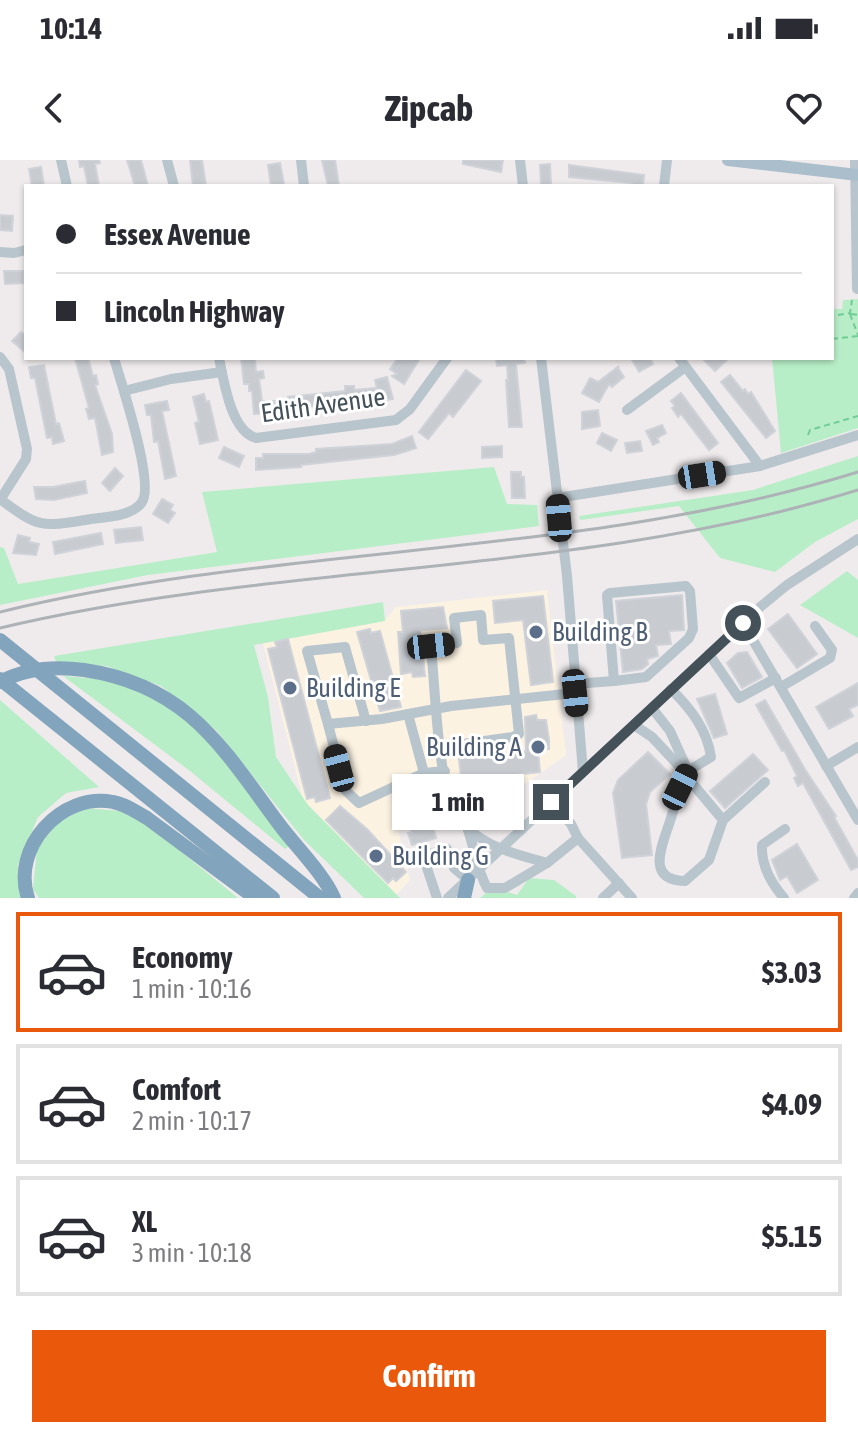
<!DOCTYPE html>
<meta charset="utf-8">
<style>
:root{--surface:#fff;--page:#f2f2f3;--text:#2b2b33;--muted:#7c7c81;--line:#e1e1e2;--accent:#ea580c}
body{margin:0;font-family:"Asap Condensed",sans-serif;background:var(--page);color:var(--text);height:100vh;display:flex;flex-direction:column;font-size:30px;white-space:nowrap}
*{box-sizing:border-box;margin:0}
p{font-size:26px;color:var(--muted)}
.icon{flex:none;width:44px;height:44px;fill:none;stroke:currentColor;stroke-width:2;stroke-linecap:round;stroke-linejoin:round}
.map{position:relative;height:738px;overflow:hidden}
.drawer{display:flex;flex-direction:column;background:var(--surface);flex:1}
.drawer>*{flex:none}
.hud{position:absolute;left:24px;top:24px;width:810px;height:176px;border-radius:0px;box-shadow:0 2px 6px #0004;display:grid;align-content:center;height:176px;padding:0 32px;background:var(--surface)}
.end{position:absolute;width:36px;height:36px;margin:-18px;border:10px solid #445159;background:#fff;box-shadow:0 0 0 4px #fff}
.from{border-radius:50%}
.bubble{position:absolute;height:56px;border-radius:0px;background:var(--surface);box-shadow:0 2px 6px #0004;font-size:26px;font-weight:700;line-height:56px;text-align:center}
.car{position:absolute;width:24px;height:48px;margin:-24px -12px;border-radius:10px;box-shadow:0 0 6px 2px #0007;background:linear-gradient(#222 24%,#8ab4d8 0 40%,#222 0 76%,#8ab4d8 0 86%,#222 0)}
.hud b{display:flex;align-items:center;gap:28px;height:76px;font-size:30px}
.hud b+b{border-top:2px solid var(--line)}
.hud i{width:20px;height:20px;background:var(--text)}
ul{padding:14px 0 0;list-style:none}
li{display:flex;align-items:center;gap:24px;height:120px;margin:0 16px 12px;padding:0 16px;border:4px solid var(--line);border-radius:0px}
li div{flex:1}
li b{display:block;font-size:30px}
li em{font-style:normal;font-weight:700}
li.active{border-color:var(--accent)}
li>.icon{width:72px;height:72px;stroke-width:1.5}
.primary-button{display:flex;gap:16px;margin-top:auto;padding:16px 32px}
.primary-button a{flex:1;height:92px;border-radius:0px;background:var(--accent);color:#fff;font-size:32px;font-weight:700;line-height:92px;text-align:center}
.status{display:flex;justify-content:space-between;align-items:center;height:56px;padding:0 40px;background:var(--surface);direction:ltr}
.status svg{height:22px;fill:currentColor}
header{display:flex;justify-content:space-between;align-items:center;height:104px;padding:0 32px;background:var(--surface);font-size:36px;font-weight:700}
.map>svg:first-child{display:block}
.commercial{fill:#fbf2e2}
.green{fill:#b8eec7}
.building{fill:#c8ccd1;stroke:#cfd2d8;stroke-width:2}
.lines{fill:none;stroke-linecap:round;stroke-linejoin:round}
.path{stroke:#70cc96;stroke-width:2;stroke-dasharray:6 4;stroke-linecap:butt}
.minor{stroke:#b9c5cc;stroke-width:10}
.major{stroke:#aabecc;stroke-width:12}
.highway{stroke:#82a4bc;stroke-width:14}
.rail{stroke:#adb2b6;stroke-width:3}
.route{stroke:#445159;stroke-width:10}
.service-dot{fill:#5c6f8a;stroke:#fff;stroke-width:3}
.labels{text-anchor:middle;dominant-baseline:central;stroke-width:6;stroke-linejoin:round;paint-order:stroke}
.street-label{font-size:26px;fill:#445159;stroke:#fff}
.service-label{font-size:26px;fill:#4e5e75;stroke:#fff;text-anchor:start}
</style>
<div class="status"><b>10:14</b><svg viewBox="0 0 49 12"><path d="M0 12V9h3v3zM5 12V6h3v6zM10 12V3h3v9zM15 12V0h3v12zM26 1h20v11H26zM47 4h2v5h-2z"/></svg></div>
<header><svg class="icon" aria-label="back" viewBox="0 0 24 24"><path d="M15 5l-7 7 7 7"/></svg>Zipcab<svg class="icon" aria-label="heart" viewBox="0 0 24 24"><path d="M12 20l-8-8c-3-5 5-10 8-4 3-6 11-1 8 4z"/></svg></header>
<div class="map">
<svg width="858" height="738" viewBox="0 0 858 738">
<rect width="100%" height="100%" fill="#efebec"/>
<polygon class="commercial" points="547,430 566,595 525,624 435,630 431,616 390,635 410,720 396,735 303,639 263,483 384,461 396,447"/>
<g class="green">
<polygon points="858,139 858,268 781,293 772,198 832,198 832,149 842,149 843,140"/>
<polygon points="858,296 858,359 815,382 775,412 720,398 679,346 580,360 579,356 753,330"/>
<polygon points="494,307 507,344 537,345 539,366 148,415 0,445 0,387 4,388 18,424 217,392 202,332"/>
<polygon points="847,411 858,420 858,478 800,445"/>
<polygon points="383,442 385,461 254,485 268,537 276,597 308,645 400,738 364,738 304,680 216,570 161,526 106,506 56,502 54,496"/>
<path d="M 63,516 C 87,518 113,519 136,529 C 201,554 249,631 288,687 L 285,689 L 190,611 Z"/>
<polygon points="0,540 99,627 66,633 38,657 18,705 24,738 0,738"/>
<polygon points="86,648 132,652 238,738 39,738 33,729 37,689 57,663"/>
<polygon points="529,718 554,720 576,736 576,738 480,738 493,727 517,735"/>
</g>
<g class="building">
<polygon points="79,0 99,0 100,3 95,4 99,26 88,26 84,6 80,7"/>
<polygon points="127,0 141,0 148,26 135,26"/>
<polygon points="190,0 202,0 206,26 193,26"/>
<polygon points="322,0 335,0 339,26 328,26"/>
<polygon points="463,0 503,0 501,12 463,4"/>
<polygon points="280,3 284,24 271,26 268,5"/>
<polygon points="550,4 551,25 541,26 540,5"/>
<polygon points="569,5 644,15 643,26 632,26 632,23 569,17"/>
<polygon points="41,7 44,26 32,26 29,9"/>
<polygon points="0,55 13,56 12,71 0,70"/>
<polygon points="4,111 24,111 24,123 5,124"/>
<polygon points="21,172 26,176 26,193 12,181"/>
<polygon points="75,198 88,198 93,216 96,215 98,224 95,225 112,274 113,292 102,295 95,258 89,259 86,249 89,248"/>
<polygon points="241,198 255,198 256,212 263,211 264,218 259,219 262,241 275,241 275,253 254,254 252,231 249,231 249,224 244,224"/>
<polygon points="398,198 420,198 404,224 392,216 397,214 390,209"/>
<polygon points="496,198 524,198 525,203 516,204 522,267 509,267 506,220 508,220 507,205 497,206"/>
<polygon points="631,198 650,198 653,204 639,212"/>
<polygon points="702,198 729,198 715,211"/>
<polygon points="44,205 56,264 59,263 64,281 53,284 52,277 47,278 35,218 31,218 29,207"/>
<polygon points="619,206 618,208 624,217 612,227 609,224 599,242 582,233 590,218 598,222"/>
<polygon points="466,210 481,221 453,257 449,253 428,279 419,272"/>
<polygon points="730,215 743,231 745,229 748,234 751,232 775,271 766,278 721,222"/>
<polygon points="387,217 393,239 354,245 354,242 335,243 336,247 326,248 325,245 307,247 307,251 289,248 288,237 345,231 345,226 354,226 354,230 377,228 375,220"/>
<polygon points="681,233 718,283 709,290 681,254 678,257 672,248 675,246 671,241"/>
<polygon points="204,234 206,242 209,241 218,280 200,284 195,263 199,262 193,237"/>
<polygon points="167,241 169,250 162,251 176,316 165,319 158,281 154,282 151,255 147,255 145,245"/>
<polygon points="598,250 600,266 582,269 582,252"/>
<polygon points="662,265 666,273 657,278 659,282 653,285 646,271"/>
<polygon points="602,273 617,280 611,291 597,283"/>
<polygon points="412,276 416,288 394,295 301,305 301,307 256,310 256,298 263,298 263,294 309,294 316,292 316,289 392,284"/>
<polygon points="640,281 642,291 627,293 625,283"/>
<polygon points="502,286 502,297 482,298 482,287"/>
<polygon points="224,287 244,296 239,307 219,298"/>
<polygon points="115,308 123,316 110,331 102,323"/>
<polygon points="511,312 521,312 521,317 524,317 525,338 512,338"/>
<polygon points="85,321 87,333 54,340 36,339 34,327 53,327"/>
<polygon points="162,339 173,345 170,350 175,353 168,363 153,354"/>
<polygon points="141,367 143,380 116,383 114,370"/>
<polygon points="101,373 103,384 55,394 53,382"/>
<polygon points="18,375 30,378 29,382 39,384 36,395 13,393"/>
<polygon points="682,435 684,470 669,471 671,484 656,485 658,496 647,499 648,504 642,509 623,512 616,441"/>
<polygon points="543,436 553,522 531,525 523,460 495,463 493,441"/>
<polygon points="443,447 447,468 420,470 425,516 413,517 412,512 401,514 398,472 403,472 401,451"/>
<polygon points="788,454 817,494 797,508 768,469"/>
<polygon points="370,469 371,473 380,471 401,547 380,551 357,472"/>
<polygon points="288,479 330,638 316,642 315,637 307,639 268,489 277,487 275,482"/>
<polygon points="747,492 762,517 742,528 727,503 738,493"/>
<polygon points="858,523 858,545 849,549 853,556 829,569 816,547"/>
<polygon points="715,534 727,574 714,578 697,539"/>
<polygon points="765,540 806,611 836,656 834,657 858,700 858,707 851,710 803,623 798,626 794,618 797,616 784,590 782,591 756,545"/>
<polygon points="536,555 537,560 546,560 549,580 549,589 538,591 540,612 466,620 465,617 461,617 459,599 526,591 525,557"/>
<polygon points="648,592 670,614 650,632 646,644 652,695 622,698 613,633 618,620"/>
<polygon points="753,594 768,610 725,648 710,631"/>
<polygon points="340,646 368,670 406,712 396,721 393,718 388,723 326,660"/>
<polygon points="435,657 438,666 433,667 436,678 412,685 408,673 412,672 410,665"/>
<polygon points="797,684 818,720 797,733 787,716 780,720 772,700"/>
</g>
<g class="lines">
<g class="path">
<polyline points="850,154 858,175"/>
<polyline points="851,154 858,155"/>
<polyline points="838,155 850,153 852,140"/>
<polyline points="832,179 858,176"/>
<polyline points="808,275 810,270 858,256"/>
</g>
<g class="minor">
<polyline points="61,0 67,26"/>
<polyline points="167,0 174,26"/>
<polyline points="301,0 304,26"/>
<polyline points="520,0 523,26"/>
<polyline points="855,0 857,129"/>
<polyline points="664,26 667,0"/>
<polyline points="0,92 14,93 26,90"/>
<polyline points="0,197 9,209 27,289 26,299 0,340"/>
<path d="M 219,198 C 224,222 231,271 256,278 L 396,260 L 410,249 L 447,198"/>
<polyline points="541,198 567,416 583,612"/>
<polyline points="679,198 760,306"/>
<polyline points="124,231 171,219 222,212"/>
<polyline points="627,250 684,208"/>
<polyline points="557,338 760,306 858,275"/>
<path d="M 0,339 C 40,369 42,367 91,359 C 107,357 133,356 142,342 C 155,323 121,223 114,198"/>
<polygon points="686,426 690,431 693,469 689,478 646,517 614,521 607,435 610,433"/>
<polyline points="743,463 858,660"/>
<polyline points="709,494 739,538 776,518"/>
<polyline points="574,524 614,521"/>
<polyline points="781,527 830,498 832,490 815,466"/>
<path d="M 671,529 C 690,548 707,569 711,597 L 688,611 L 692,623 L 723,660 L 709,700 L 685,721 C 643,720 664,682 671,658 C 676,642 680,627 688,611"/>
<polyline points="408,554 424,613"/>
<polyline points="328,564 307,491 345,487 366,561"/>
<polyline points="634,565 652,577 680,607 688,611 670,571 652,548"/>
<path d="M 442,587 L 513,577 L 519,574 L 509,478 L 483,480 L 481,455 L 454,458 L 457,483 L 431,486 C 435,532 437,587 447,632 C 450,645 459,660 469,669 C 490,689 520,695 547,703 L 578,678 L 632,738"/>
<polyline points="826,606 858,587"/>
<polyline points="445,611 424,613 359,643 345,630 328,564 382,559 451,546 575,533"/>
<polyline points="551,642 571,664 578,678"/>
<polyline points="723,660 765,622"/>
<path d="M 468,670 C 475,690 477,710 487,728 L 505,728 L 547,703"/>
<polyline points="437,738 423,696 447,689 454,708 468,720"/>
<polyline points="448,738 759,448 787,425 858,379"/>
<polyline points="603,738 619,723"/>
<path d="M 784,738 C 771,723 761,705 762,685 L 785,669"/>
<polyline points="854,738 858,733"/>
</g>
<polyline class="major" points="728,0 858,15"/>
<g class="highway">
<polyline points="0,480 320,738"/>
<polyline points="0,519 273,738"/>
<path d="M 0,522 C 26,508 55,506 84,510 C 187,525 222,587 279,664 C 296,687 323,713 334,738"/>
<path d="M 28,738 C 11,688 61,632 113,642 C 126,644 136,652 147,658 L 255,738"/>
<polyline points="464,738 468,720"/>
</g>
<g class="rail">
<path d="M 0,452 C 282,383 579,399 858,312"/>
<path d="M 0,468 C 282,401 580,417 858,330"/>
</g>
</g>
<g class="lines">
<polyline class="route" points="551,642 743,463"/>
</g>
<g class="service-dot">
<circle cx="536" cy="472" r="8"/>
<circle cx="290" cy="528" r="8"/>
<circle cx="538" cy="587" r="8"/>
<circle cx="376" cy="696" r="8"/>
</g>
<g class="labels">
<g class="street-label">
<text transform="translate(323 245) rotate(-8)">Edith Avenue</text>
</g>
<g class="service-label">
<text x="552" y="472">Building B</text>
<text x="306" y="528">Building E</text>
<text x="522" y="587" text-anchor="end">Building A</text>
<text x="392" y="696">Building G</text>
</g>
</g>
</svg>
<i class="end from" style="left:743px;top:463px"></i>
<i class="end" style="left:551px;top:642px"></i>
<div class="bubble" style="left:392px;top:614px;width:132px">1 min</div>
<i class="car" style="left:702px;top:315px;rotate:81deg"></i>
<i class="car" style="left:559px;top:358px;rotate:355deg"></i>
<i class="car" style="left:431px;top:486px;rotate:84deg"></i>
<i class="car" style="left:575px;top:533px;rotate:174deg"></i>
<i class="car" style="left:339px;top:608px;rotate:345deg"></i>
<i class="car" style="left:680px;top:627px;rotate:26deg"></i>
<div class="hud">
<b><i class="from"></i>Essex Avenue</b>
<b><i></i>Lincoln Highway</b>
</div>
</div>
<section class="drawer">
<ul>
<li class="active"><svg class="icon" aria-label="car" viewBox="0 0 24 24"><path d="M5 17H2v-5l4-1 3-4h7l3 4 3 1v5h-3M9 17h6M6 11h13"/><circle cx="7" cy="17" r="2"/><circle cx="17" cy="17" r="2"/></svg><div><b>Economy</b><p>1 min · 10:16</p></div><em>$3.03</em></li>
<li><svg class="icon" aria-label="car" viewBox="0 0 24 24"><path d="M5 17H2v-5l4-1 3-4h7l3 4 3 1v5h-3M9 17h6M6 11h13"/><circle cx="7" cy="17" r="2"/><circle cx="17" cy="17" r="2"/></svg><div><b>Comfort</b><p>2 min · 10:17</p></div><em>$4.09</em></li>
<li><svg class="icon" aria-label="car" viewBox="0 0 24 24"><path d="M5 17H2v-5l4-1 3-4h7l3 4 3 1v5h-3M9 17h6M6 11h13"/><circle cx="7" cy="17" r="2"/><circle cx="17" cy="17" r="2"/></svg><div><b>XL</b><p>3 min · 10:18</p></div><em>$5.15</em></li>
</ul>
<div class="primary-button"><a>Confirm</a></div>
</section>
